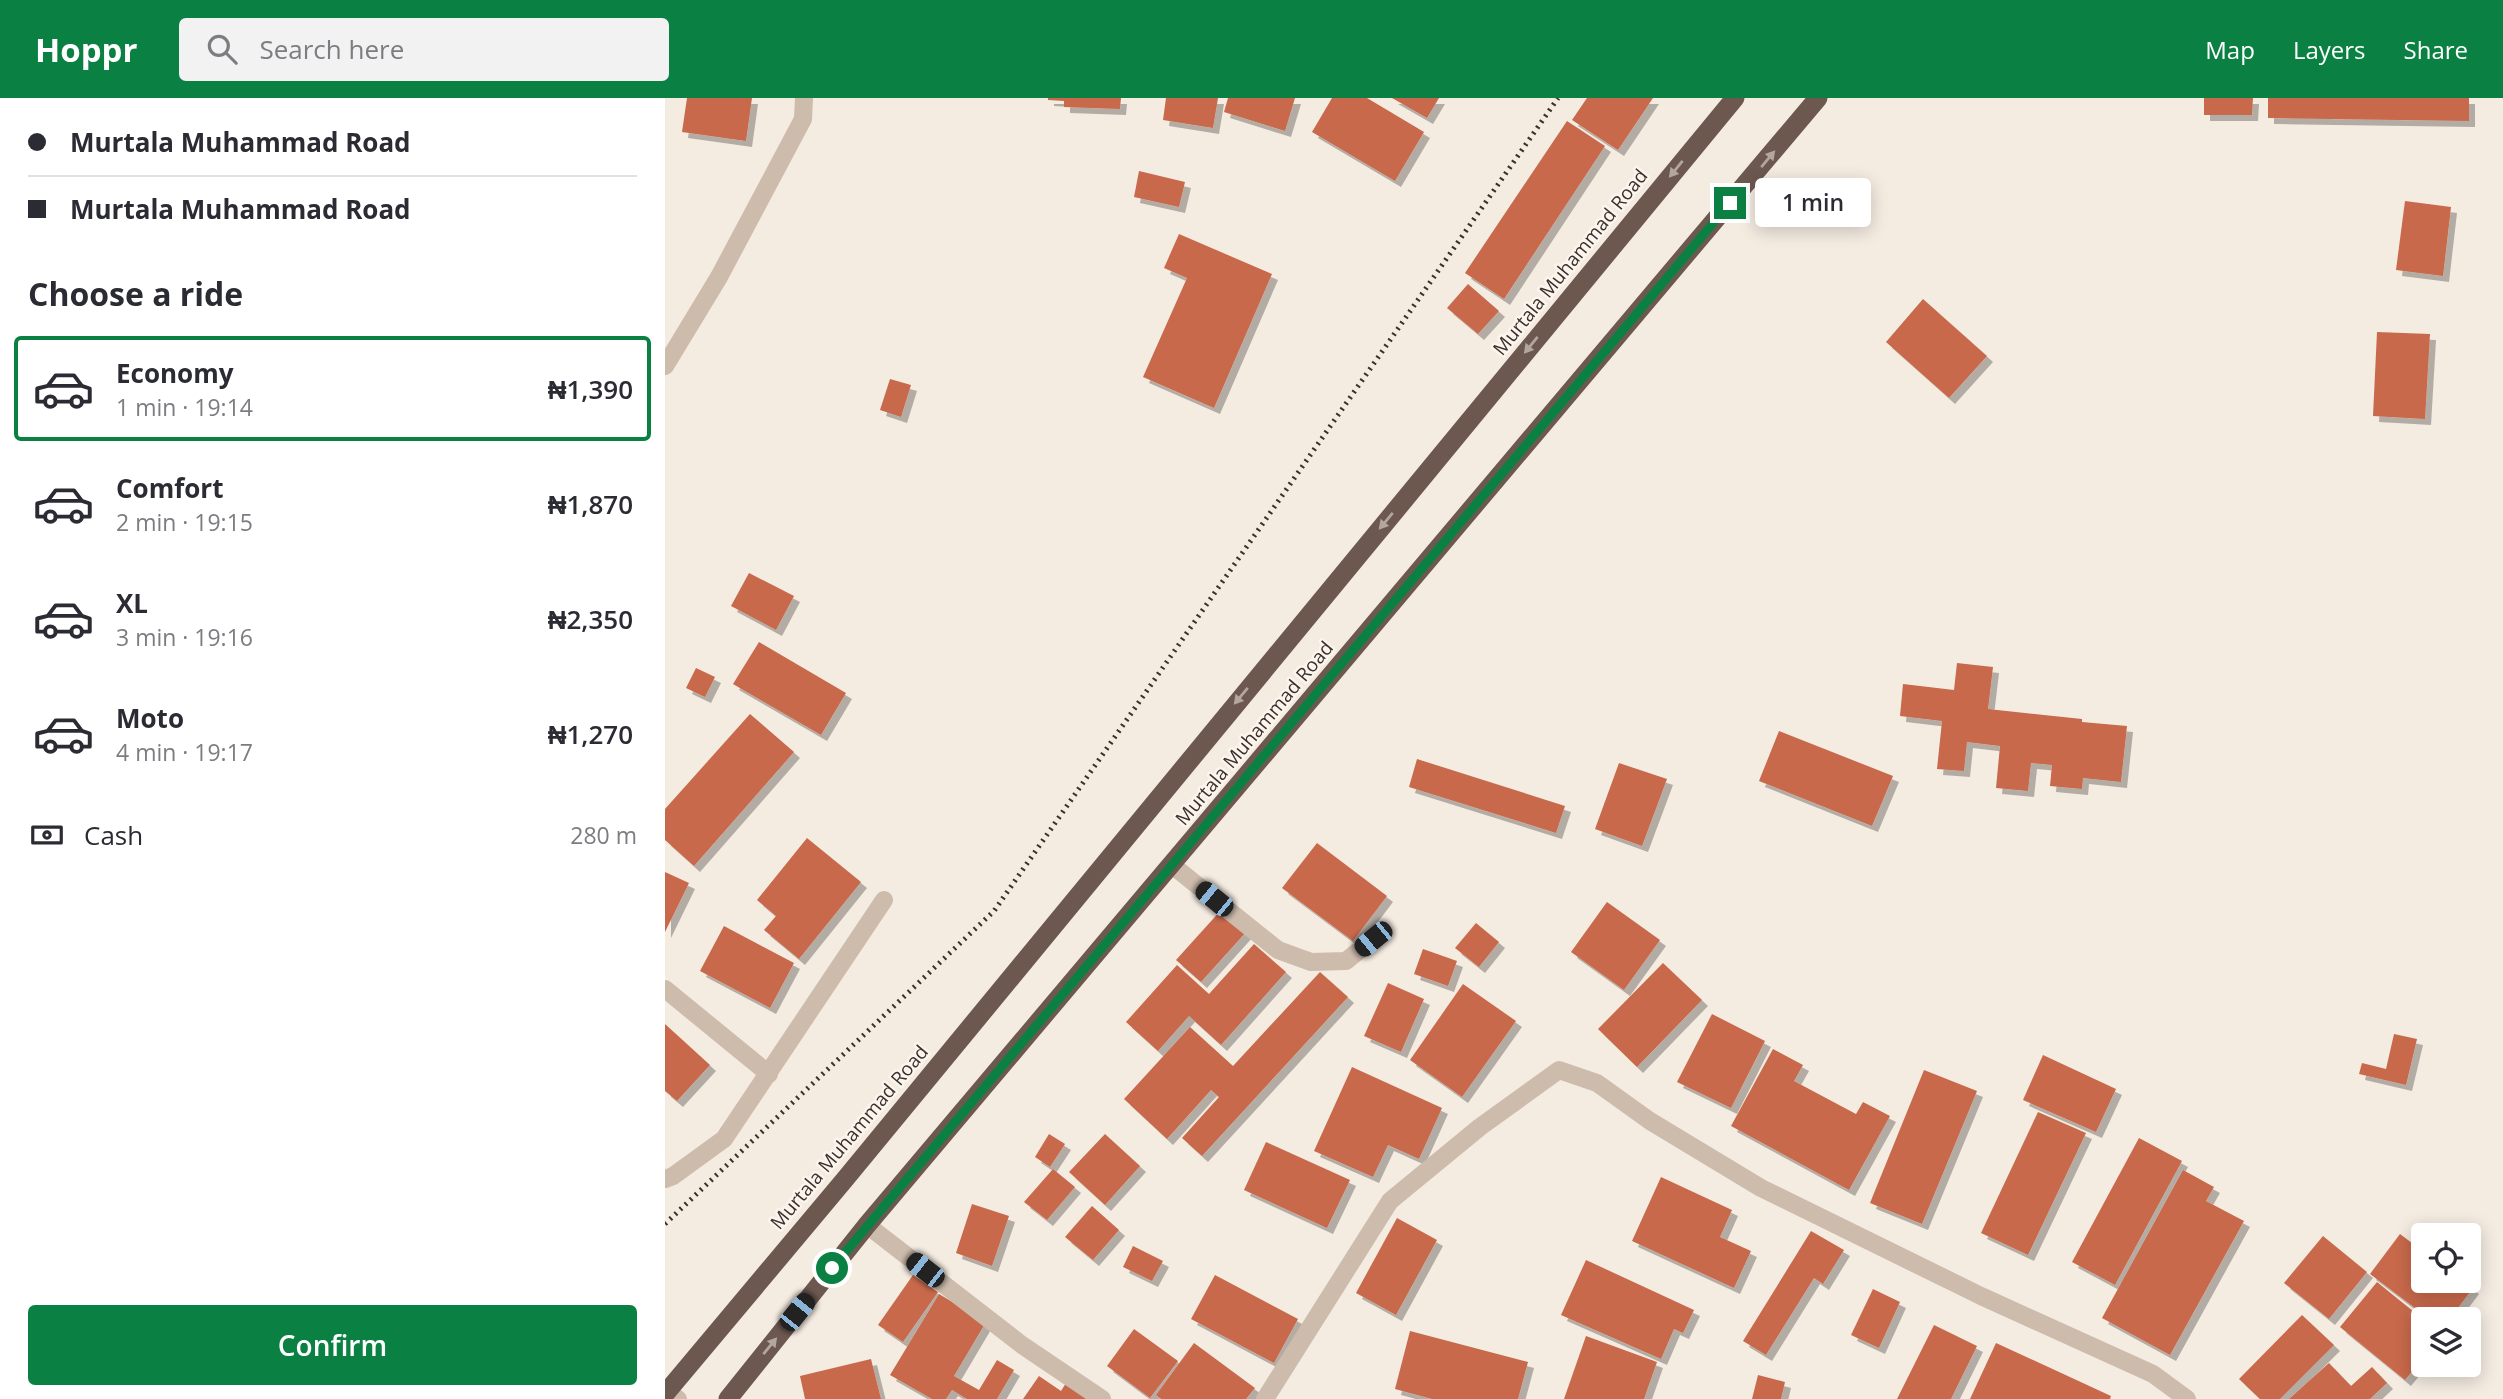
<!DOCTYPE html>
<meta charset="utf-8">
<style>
:root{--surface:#fff;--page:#f2f2f3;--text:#2b2b33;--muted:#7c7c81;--line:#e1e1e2;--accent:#0b8043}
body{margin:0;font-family:"Open Sans",sans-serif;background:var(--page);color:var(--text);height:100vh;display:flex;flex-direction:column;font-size:26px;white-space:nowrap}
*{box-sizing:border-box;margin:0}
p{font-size:23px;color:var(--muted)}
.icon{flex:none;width:38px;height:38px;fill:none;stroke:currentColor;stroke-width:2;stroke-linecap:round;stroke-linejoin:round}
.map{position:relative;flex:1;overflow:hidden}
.drawer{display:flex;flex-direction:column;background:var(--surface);width:665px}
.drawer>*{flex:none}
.banner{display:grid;align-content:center;height:154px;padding:0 28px;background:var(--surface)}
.buttons{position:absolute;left:1746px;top:1125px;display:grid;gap:14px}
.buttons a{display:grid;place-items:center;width:70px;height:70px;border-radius:7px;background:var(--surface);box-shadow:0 4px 18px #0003;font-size:35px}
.end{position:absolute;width:32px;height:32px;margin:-16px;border:9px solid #0b8043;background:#fff;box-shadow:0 0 0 4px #fff}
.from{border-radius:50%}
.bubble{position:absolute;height:49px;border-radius:7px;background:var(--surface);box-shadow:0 4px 18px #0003;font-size:23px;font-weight:600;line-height:49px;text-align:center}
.car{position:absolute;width:21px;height:42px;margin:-21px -10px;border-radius:9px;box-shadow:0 0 5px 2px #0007;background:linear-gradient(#222 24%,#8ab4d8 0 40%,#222 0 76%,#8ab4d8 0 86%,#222 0)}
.banner b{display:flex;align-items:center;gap:24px;height:66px;font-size:26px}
.banner b+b{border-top:2px solid var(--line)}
.banner i{width:18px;height:18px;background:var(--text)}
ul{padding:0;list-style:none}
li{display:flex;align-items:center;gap:21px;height:105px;margin:0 14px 10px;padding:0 14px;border:4px solid transparent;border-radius:7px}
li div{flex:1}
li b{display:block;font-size:26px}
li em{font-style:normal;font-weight:600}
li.on{border-color:var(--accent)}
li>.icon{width:63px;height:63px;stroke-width:1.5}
h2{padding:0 28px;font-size:32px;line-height:84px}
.pay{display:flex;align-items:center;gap:18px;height:77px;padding:0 28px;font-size:26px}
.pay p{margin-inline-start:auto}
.cta{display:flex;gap:14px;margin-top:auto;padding:14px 28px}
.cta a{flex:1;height:80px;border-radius:7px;background:var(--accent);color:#fff;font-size:28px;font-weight:600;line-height:80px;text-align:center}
header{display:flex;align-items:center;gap:42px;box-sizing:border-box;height:98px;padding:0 35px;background:var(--accent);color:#fff}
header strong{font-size:33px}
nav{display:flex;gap:38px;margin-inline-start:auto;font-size:24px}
.search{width:490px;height:63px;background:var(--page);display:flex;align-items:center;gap:18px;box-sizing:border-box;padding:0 24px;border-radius:7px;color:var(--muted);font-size:26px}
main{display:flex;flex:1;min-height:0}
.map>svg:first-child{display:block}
.building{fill:#c8694b;filter:url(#shadow)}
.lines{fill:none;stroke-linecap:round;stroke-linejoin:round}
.service{stroke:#cdbbac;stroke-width:16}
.minor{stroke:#cdbbac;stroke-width:18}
.trunk{stroke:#6c584f;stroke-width:19}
.rail{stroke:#3b302b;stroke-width:5;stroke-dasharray:2 5;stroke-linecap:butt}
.oneway{fill:#b4a69e}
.route{stroke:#0b8043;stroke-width:9}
.labels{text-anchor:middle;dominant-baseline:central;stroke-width:5;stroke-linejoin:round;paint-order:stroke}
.street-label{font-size:19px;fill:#3b302b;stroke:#fbf5ee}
</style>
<header>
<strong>Hoppr</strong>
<div class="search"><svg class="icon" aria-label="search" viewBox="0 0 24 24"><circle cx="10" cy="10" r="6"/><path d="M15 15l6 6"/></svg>Search here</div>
<nav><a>Map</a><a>Layers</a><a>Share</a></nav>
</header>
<main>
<section class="drawer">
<div class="banner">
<b><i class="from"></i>Murtala Muhammad Road</b>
<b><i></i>Murtala Muhammad Road</b>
</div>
<h2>Choose a ride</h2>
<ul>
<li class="on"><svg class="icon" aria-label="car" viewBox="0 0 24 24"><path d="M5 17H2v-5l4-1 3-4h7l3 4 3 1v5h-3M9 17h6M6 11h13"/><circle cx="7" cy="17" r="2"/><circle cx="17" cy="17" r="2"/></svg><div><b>Economy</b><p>1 min · 19:14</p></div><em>₦1,390</em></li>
<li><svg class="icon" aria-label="car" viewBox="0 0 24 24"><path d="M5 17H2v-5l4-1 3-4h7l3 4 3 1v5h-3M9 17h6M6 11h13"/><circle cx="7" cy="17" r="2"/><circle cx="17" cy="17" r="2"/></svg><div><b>Comfort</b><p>2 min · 19:15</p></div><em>₦1,870</em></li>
<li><svg class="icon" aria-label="car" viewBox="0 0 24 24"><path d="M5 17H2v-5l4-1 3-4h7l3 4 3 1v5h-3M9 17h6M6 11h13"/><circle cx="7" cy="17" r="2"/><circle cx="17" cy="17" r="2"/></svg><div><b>XL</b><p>3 min · 19:16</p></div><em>₦2,350</em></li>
<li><svg class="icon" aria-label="car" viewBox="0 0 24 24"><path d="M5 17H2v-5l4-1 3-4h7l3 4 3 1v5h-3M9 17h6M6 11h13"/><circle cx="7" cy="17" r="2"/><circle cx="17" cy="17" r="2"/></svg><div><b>Moto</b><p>4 min · 19:17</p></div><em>₦1,270</em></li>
</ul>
<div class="pay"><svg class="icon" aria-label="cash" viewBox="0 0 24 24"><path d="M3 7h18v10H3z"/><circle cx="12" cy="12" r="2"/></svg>Cash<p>280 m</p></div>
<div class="cta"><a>Confirm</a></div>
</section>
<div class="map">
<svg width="1838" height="1301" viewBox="0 0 1838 1301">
<defs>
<filter id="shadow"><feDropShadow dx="6" dy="6" stdDeviation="0" flood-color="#0004"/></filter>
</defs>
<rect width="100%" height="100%" fill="#f4ebe1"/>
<g class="building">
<polygon points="22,0 87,0 81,43 17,34"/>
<polygon points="383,0 456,0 455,11 399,9 399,3 383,2"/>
<polygon points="501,0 553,0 548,30 498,22"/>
<polygon points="563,0 630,0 620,33 559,14"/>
<polygon points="667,0 702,0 759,34 730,83 647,34"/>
<polygon points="727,0 774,0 762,20"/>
<polygon points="922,0 988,0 953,52 907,22"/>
<polygon points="1539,0 1588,0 1587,17 1539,17"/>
<polygon points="1603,0 1804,0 1804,23 1603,20"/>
<polygon points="902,23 940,48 839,201 800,175"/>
<polygon points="474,73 520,84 514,109 469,99"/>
<polygon points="1740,103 1786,109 1778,178 1731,172"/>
<polygon points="514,136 607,176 549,310 478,279 522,180 499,170"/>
<polygon points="803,186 834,213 813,236 782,210"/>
<polygon points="1258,201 1322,258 1284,300 1221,244"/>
<polygon points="1712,234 1765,236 1760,321 1708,318"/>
<polygon points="225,281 246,287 236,319 215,312"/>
<polygon points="84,475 129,498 111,532 66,508"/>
<polygon points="94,544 181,595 156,637 68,586"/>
<polygon points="1292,565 1328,569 1323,611 1417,621 1417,624 1462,628 1456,684 1418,680 1417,691 1385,688 1387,667 1366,665 1363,693 1331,690 1335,648 1302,644 1299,673 1272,671 1277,623 1235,618 1238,586 1289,592"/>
<polygon points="31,570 50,579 40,599 21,590"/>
<polygon points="85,616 129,654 29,768 0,742 0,711"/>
<polygon points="1114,633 1228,678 1207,728 1094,683"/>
<polygon points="752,661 900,708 891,735 744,689"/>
<polygon points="954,665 1002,681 977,748 930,731"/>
<polygon points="142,740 196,784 134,861 99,832 111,818 92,802"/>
<polygon points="652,745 722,798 688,843 617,790"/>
<polygon points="0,774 24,785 0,834"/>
<polygon points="942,804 995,842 959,892 906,854"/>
<polygon points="557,811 582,833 536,884 511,862"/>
<polygon points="811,825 834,844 814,869 790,850"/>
<polygon points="59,828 129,865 105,910 35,873"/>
<polygon points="589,846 621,874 556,947 524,918 493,953 461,924 512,867 544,896"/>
<polygon points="758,851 792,863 783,888 749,876"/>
<polygon points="998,865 1037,902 972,969 933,931"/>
<polygon points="655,874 683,899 537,1058 517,1040 554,999 546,992 502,1041 459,1001 525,929 568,968"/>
<polygon points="723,885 759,901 736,954 699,938"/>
<polygon points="798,886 851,923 797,999 745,962"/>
<polygon points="1047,916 1100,943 1066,1010 1012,984"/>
<polygon points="0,926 45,967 12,1003 0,993"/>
<polygon points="1729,936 1752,941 1741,987 1694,976 1697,965 1721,971"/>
<polygon points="1108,951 1138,967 1129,983 1191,1016 1198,1004 1225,1018 1184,1092 1066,1028"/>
<polygon points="1378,957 1451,991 1431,1034 1358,1002"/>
<polygon points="687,969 777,1010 754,1061 723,1047 708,1079 649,1053"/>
<polygon points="1259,972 1312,993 1257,1126 1205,1105"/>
<polygon points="1373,1014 1421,1035 1363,1157 1316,1135"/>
<polygon points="384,1036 400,1046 385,1069 370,1059"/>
<polygon points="440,1036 475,1068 440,1107 404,1074"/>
<polygon points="1474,1040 1517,1063 1450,1187 1407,1164"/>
<polygon points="601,1044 685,1082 662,1130 579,1092"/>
<polygon points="388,1071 410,1089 382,1122 359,1104"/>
<polygon points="1518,1072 1549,1089 1541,1103 1579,1123 1505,1257 1437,1220"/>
<polygon points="996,1079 1067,1112 1055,1139 1086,1153 1069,1190 967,1143"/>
<polygon points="307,1106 344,1118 327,1168 291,1155"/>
<polygon points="427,1108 454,1132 428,1162 400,1139"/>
<polygon points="732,1120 772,1142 731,1217 691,1195"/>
<polygon points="1146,1133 1179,1152 1158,1186 1149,1180 1101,1257 1078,1243"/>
<polygon points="1735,1136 1759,1154 1759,1183 1798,1183 1808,1190 1784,1222 1766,1222 1705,1176"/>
<polygon points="1658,1138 1702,1174 1664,1221 1619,1185"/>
<polygon points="468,1148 498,1163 487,1183 458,1169"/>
<polygon points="921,1162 1029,1212 1018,1235 1009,1231 996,1261 896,1217"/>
<polygon points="248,1177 273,1194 238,1244 213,1227"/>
<polygon points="550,1177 633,1221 609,1265 526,1221"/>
<polygon points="1712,1184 1759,1222 1759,1259 1740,1282 1675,1229"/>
<polygon points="1208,1191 1235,1204 1214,1250 1186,1237"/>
<polygon points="274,1196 321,1224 289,1278 314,1292 332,1262 349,1272 332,1301 302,1301 287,1292 281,1301 267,1301 225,1277"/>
<polygon points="1637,1217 1669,1247 1615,1301 1595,1301 1574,1281"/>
<polygon points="1269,1227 1312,1248 1286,1301 1232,1301"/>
<polygon points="469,1231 513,1263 485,1300 442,1268"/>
<polygon points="745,1233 863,1264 853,1301 767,1301 730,1291"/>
<polygon points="921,1238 992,1264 979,1301 899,1301"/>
<polygon points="529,1245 590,1290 581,1301 496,1301 491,1297"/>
<polygon points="1331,1245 1446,1298 1445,1301 1305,1301"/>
<polygon points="206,1261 216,1301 140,1301 135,1278"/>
<polygon points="1664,1265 1686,1288 1707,1269 1722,1285 1705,1301 1624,1301"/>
<polygon points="1093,1277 1120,1284 1116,1301 1087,1301"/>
<polygon points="374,1278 396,1293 403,1282 431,1301 358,1301"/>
</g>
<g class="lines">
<polyline class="service" points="3,1292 14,1301"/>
<g class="minor">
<polyline points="0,268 54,179 138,21 139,0"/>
<polyline points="507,767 613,852 646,864 681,863 708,841"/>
<polyline points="0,891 104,976"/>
<polyline points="0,1081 8,1078 59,1041 219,802"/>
<polyline points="202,1127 357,1247 437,1301"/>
<polyline points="600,1301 725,1103 815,1029 894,972 932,985 985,1023 1096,1090 1316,1198 1488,1276 1522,1301"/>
</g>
<g class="trunk">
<polyline points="0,1296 181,1080 1070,0"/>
<polyline points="63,1301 202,1127 1153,0"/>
</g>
<polyline class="rail" points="0,1126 329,813 893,0"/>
</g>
<defs><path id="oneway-solid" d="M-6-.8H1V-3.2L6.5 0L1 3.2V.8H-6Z" transform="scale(1.75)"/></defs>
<g class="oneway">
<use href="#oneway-solid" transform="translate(1103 61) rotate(-50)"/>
<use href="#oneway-solid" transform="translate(1011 71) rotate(129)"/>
<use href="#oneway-solid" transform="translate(866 247) rotate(129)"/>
<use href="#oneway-solid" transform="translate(721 423) rotate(130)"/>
<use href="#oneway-solid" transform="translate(576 598) rotate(130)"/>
<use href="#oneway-solid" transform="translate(105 1248) rotate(-51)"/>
</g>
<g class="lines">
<polyline class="route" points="167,1170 1065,105"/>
</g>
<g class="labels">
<g class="street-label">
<text transform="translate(905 164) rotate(-51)">Murtala Muhammad Road</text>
<text transform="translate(589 635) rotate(-50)">Murtala Muhammad Road</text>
<text transform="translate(184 1039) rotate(-50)">Murtala Muhammad Road</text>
</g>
</g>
</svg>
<div class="buttons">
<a><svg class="icon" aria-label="locate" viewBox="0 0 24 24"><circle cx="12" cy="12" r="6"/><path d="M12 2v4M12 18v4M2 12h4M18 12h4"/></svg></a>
<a><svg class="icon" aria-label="layers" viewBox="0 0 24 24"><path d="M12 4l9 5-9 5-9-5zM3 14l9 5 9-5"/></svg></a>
</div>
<i class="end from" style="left:167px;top:1170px"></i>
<i class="end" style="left:1065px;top:105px"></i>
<div class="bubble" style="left:1090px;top:80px;width:116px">1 min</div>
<i class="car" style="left:549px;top:801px;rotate:309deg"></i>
<i class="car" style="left:708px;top:841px;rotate:231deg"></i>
<i class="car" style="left:260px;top:1172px;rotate:308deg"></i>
<i class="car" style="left:132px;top:1214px;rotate:39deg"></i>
</div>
</main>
